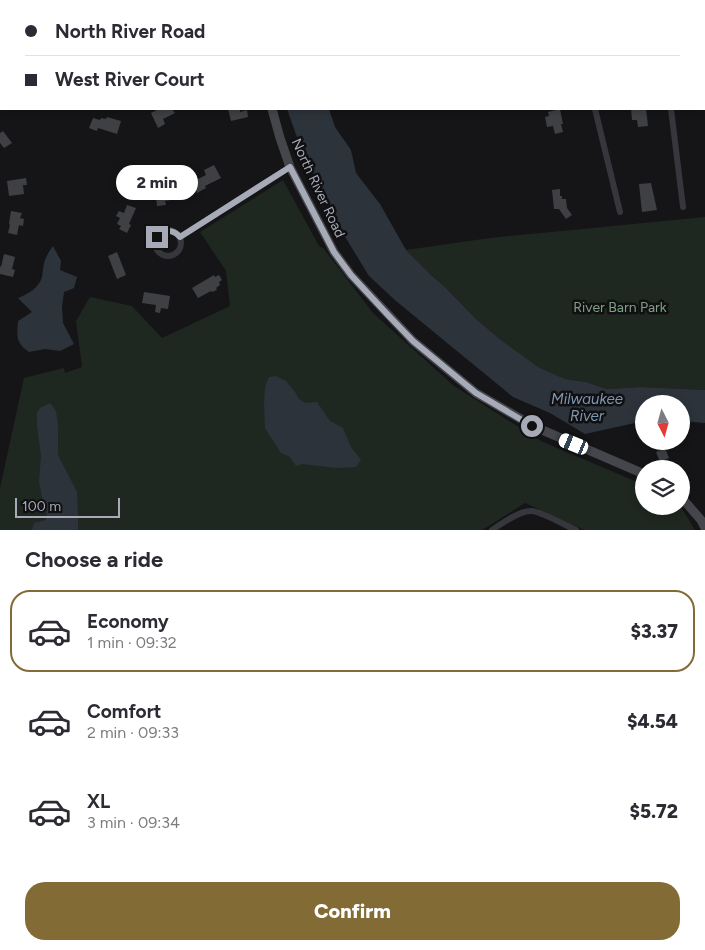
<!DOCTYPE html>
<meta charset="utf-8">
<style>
:root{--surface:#fff;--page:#f2f2f3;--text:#2b2b33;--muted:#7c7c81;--line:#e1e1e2;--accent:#826b35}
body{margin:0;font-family:Figtree,sans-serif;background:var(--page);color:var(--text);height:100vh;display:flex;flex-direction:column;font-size:19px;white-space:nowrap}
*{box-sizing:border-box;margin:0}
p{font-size:16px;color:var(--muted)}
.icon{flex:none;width:28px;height:28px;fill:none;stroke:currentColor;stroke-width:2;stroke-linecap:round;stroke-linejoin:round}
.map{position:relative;height:530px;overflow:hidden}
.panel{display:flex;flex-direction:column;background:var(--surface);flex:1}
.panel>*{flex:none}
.guide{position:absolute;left:0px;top:0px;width:705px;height:110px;box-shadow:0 2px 8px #0003;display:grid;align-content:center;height:110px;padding:0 25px;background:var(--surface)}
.needle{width:32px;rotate:174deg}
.tools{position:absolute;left:635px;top:395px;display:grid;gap:10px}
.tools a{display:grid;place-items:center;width:55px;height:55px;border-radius:50%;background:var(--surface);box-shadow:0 2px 8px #0003;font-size:25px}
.scale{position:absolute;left:15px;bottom:12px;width:105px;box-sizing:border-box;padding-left:5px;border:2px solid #a7abb7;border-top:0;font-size:14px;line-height:18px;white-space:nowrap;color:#a7abb7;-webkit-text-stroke:4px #101012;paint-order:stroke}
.end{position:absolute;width:22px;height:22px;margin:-11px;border:6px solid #a7abb7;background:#111;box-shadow:0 0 0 2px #111}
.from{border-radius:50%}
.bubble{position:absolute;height:35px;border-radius:18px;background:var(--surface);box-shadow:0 2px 8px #0003;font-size:16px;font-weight:800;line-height:35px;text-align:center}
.car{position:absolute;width:15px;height:30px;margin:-15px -8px;border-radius:6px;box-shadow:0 0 4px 1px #0007;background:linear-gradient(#fff 24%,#345 0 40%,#fff 0 76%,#345 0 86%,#fff 0)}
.guide b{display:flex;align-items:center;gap:18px;height:48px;font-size:19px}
.guide b+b{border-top:1px solid var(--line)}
.guide i{width:12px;height:12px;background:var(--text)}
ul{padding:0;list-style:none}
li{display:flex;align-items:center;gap:15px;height:82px;margin:0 10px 8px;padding:0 15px;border:2px solid transparent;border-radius:20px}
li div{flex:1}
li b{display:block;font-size:19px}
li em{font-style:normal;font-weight:800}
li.current{border-color:var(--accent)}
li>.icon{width:45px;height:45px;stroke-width:1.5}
h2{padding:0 25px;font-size:22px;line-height:60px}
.button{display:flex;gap:10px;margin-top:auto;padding:10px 25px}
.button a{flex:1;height:58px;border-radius:20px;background:var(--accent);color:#fff;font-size:20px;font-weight:800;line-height:58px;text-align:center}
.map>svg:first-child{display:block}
.green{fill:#1f2721}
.water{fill:#2c333a}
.building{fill:#3f4044}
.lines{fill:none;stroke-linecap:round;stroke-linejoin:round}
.street{stroke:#36373c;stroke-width:6}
.secondary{stroke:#44464c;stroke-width:9}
.route{stroke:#a7abb7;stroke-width:6}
.labels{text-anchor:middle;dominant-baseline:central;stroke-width:5;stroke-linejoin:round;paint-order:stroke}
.street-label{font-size:14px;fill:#a7abb7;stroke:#101012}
.park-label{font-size:14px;fill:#7fa183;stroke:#101012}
.water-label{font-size:15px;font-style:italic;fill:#7f97b1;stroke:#101012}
</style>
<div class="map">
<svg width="705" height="530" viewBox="0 0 705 530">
<rect width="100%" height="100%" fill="#151517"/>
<g class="green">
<polygon points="283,180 319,246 324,249 373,313 454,386 541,441 644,485 644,506 681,507 695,530 584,530 525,503 482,530 0,530 0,488 24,378 64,368 65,373 82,367 76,321 90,297 132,306 162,338 230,306 226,271 200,232"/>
<polygon points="705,217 705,390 641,387 607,389 586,382 565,379 538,367 501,340 476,319 445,287 431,275 406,250 490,238"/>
</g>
<g class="water">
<polygon points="287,109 329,109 335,127 351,150 356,173 380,204 406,250 431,275 445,287 476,319 501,340 538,367 565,379 586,382 607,389 641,387 705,390 705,423 681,421 681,404 644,404 644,421 585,434 550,413 513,397 396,301 369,276 344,235 321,190 298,140"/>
<path d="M 53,246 L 61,261 L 60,270 L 77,277 L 74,288 L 64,292 L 62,307 L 63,323 L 74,344 L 60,351 L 45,349 L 29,352 C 15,342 17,336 18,321 L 32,312 L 18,298 C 28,294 39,288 42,277 C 43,271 43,266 45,260 C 47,255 50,250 53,246 Z"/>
<polygon points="276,376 286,381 295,392 299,399 305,403 317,402 330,421 343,428 351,447 361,460 356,467 337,468 302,464 296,466 290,457 281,453 265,428 264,405 265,387 269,377"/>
<polygon points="50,403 56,411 58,425 58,455 77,492 78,514 78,530 32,530 34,523 46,520 47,508 42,497 39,481 41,456 37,425 37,413 40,408"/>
</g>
<g class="building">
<polygon points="159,109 172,109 175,113 163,119 165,124 158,128 151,113"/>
<polygon points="228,109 240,109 240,112 247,110 248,117 231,121"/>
<polygon points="560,109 563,124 561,124 563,132 555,134 553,126 547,127 545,117 549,116 548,112"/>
<polygon points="631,109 646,109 648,126 638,127 637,120 632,120"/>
<polygon points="107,117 121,121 117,134 98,128 97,131 89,128 93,118 100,120 101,118 106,119"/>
<polygon points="3,131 12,143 4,148 0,143 0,133"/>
<polygon points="214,165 221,178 205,186 206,188 197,193 192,182 206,175 204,170"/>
<polygon points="26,178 27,185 23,185 24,194 9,196 7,181"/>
<polygon points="651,183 657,210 642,212 639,184"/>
<polygon points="163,186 176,186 177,199 165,201 166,205 157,206 155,187"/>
<polygon points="560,189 560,196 562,196 562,199 566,199 567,208 572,215 566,219 559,209 554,209 552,190"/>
<polygon points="127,205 136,208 129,224 131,225 127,233 119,229 121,226 117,224 120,218 116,216 119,211 124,213"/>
<polygon points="11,211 22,213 20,218 24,219 23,226 19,225 17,235 8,233 10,225 9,224"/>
<polygon points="117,252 126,275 117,279 108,256"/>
<polygon points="4,254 15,257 12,269 15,270 13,277 0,274 0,266 1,267"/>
<polygon points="214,275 215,277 219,275 222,280 219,282 220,285 216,288 217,290 212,292 211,291 198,298 192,288"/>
<polygon points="144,292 170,296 168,309 161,308 160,313 155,312 156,305 142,303"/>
<polygon points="665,448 669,458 660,462 656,452"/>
</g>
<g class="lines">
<g class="street">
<polyline points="127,0 127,1"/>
<polyline points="568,0 569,1"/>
<polyline points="657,0 657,1"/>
<polyline points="595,109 620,212"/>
<polyline points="671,109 683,207"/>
<circle cx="168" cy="243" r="13"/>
<polyline points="180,237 290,167"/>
<path d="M 492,530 C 501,524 520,510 532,511 C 542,512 565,525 576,530"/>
</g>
<g class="secondary">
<polyline points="257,1 257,0"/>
<polyline points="272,109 280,138 290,167 334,252 351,275 413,341 476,393 533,426 644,474"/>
<polyline points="681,497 701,520 705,528"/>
</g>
</g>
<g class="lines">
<path class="route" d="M 157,237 C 164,229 173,229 180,237 L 290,167 L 334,252 L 351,275 L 388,315 L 413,341 L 476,393 L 532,426"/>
</g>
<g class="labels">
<g class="street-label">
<text transform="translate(318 188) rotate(65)">North River Road</text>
</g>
<g class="park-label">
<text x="620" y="307">River Barn Park</text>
</g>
<g class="water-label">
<text x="587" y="399">Milwaukee<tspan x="587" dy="17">River</tspan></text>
</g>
</g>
</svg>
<div class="tools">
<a><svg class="needle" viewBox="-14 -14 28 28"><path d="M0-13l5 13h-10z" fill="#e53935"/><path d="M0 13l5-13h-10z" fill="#7c7c81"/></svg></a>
<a><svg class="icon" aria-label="layers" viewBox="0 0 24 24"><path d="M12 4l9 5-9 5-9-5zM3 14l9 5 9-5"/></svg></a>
</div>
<div class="scale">100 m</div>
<i class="end from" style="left:532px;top:426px"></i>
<i class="end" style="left:157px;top:237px"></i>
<div class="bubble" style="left:116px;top:165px;width:82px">2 min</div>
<i class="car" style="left:574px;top:444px;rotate:292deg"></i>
<div class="guide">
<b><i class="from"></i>North River Road</b>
<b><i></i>West River Court</b>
</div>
</div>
<section class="panel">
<h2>Choose a ride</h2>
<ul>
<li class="current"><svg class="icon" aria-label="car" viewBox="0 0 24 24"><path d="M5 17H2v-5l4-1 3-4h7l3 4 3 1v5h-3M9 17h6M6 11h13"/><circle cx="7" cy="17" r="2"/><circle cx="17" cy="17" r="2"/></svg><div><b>Economy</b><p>1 min · 09:32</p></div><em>$3.37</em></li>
<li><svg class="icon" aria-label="car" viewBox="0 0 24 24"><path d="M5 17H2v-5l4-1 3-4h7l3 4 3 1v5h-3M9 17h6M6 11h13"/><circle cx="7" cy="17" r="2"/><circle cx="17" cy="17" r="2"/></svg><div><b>Comfort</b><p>2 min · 09:33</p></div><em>$4.54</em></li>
<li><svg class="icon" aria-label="car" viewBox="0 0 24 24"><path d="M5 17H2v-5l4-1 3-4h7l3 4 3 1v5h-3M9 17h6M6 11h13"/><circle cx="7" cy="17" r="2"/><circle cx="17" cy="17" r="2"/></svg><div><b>XL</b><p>3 min · 09:34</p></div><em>$5.72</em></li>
</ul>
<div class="button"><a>Confirm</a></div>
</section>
